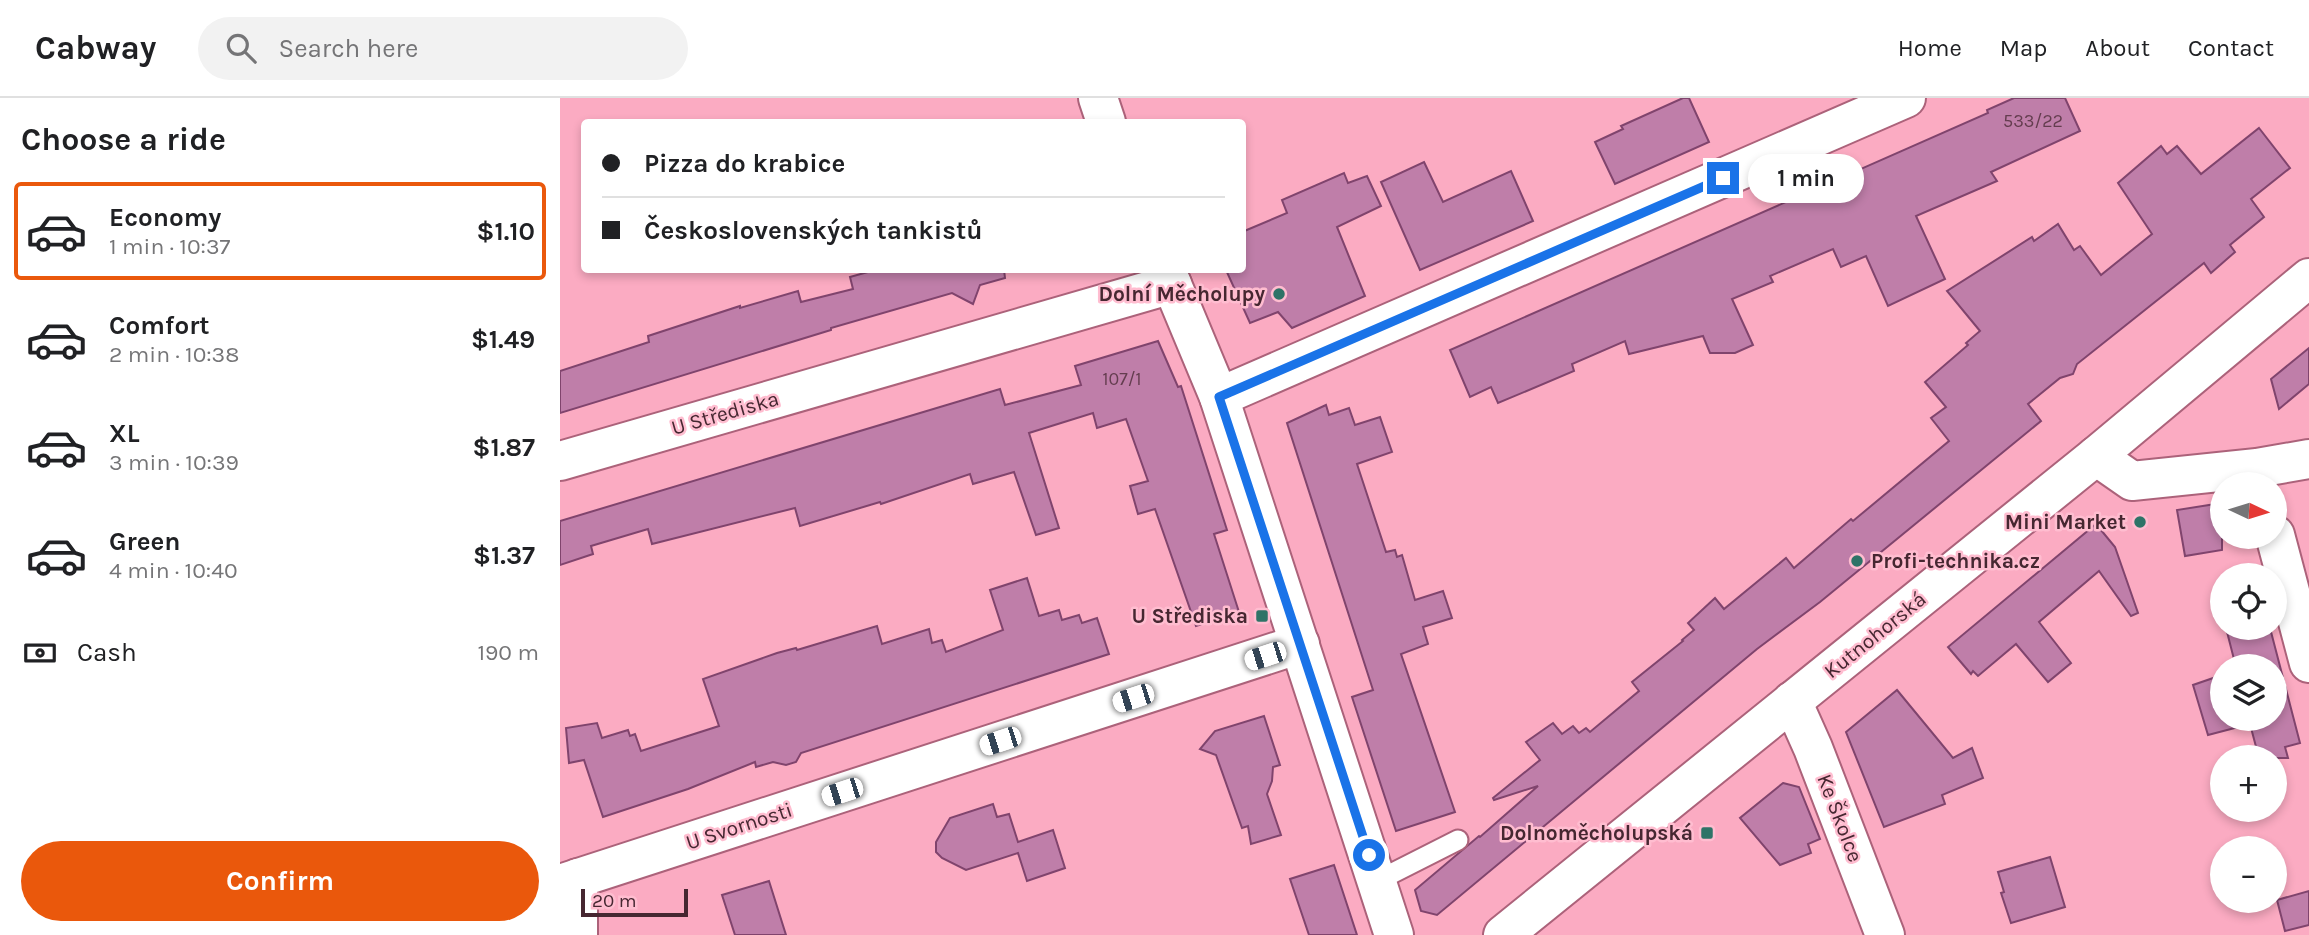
<!DOCTYPE html>
<meta charset="utf-8">
<style>
:root{--surface:#fff;--page:#f2f2f2;--text:#202124;--muted:#757577;--line:#e0e0e0;--accent:#ea580c}
body{margin:0;font-family:Karla,sans-serif;background:var(--page);color:var(--text);height:100vh;display:flex;flex-direction:column;font-size:26px;white-space:nowrap}
*{box-sizing:border-box;margin:0}
p{font-size:23px;color:var(--muted)}
.icon{flex:none;width:38px;height:38px;fill:none;stroke:currentColor;stroke-width:2;stroke-linecap:round;stroke-linejoin:round}
.map{position:relative;flex:1;overflow:hidden}
.panel{display:flex;flex-direction:column;background:var(--surface);width:560px}
.panel>*{flex:none}
.hud{position:absolute;left:21px;top:21px;width:665px;height:154px;border-radius:7px;box-shadow:0 4px 10px #0003;display:grid;align-content:center;height:154px;padding:0 21px;background:var(--surface)}
.needle{width:46px;rotate:94deg}
.buttons{position:absolute;left:1650px;top:374px;display:grid;gap:14px}
.buttons a{display:grid;place-items:center;width:77px;height:77px;border-radius:50%;background:var(--surface);box-shadow:0 4px 10px #0003;font-size:35px}
.scale{position:absolute;left:21px;bottom:18px;width:107px;box-sizing:border-box;padding-left:7px;border:4px solid #462731;border-top:0;font-size:19px;line-height:24px;white-space:nowrap;color:#462731;-webkit-text-stroke:5px #ffbdd0;paint-order:stroke}
.end{position:absolute;width:32px;height:32px;margin:-16px;border:9px solid #1a73e8;background:#fff;box-shadow:0 0 0 4px #fff}
.from{border-radius:50%}
.bubble{position:absolute;height:49px;border-radius:24px;background:var(--surface);box-shadow:0 4px 10px #0003;font-size:23px;font-weight:700;line-height:49px;text-align:center}
.car{position:absolute;width:21px;height:42px;margin:-21px -10px;border-radius:9px;box-shadow:0 0 5px 2px #0007;background:linear-gradient(#fff 24%,#345 0 40%,#fff 0 76%,#345 0 86%,#fff 0)}
.hud b{display:flex;align-items:center;gap:24px;height:66px;font-size:26px}
.hud b+b{border-top:2px solid var(--line)}
.hud i{width:18px;height:18px;background:var(--text)}
ul{padding:0;list-style:none}
li{display:flex;align-items:center;gap:21px;height:98px;margin:0 14px 10px;padding:0 7px;border:4px solid transparent;border-radius:7px}
li div{flex:1}
li b{display:block;font-size:26px}
li em{font-style:normal;font-weight:700}
li.current{border-color:var(--accent)}
li>.icon{width:63px;height:63px;stroke-width:1.5}
h2{padding:0 21px;font-size:32px;line-height:84px}
.pay{display:flex;align-items:center;gap:18px;height:77px;padding:0 21px;font-size:26px}
.pay p{margin-inline-start:auto}
.button{display:flex;gap:14px;margin-top:auto;padding:14px 21px}
.button a{flex:1;height:80px;border-radius:42px;background:var(--accent);color:#fff;font-size:28px;font-weight:700;line-height:80px;text-align:center}
header{display:flex;align-items:center;gap:42px;box-sizing:border-box;height:98px;padding:0 35px;background:var(--surface);border-bottom:2px solid var(--line)}
header strong{font-size:33px}
nav{display:flex;gap:38px;margin-inline-start:auto;font-size:24px}
.search{width:490px;height:63px;background:var(--page);display:flex;align-items:center;gap:18px;box-sizing:border-box;padding:0 24px;border-radius:38px;color:var(--muted);font-size:26px}
main{display:flex;flex:1;min-height:0}
.map>svg:first-child{display:block}
.building{fill:#bf7ea9;stroke:#80446d;stroke-width:2}
.lines{fill:none;stroke-linecap:round;stroke-linejoin:round}
.lane-casing{stroke:#ac627a;stroke-width:23}
.street-casing{stroke:#ac627a;stroke-width:42}
.secondary-casing{stroke:#ac627a;stroke-width:42}
.lane{stroke:#fff;stroke-width:19}
.street{stroke:#fff;stroke-width:38}
.secondary{stroke:#fff;stroke-width:38}
.route{stroke:#1a73e8;stroke-width:9}
.poi-dot{fill:#2e7367;stroke:#ffbdd0;stroke-width:2.5}
.labels{text-anchor:middle;dominant-baseline:central;stroke-width:5;stroke-linejoin:round;paint-order:stroke}
.number-label{font-size:18px;fill:#643d4f}
.poi-label{font-size:21px;font-weight:bold;fill:#462731;stroke:#ffbdd0;text-anchor:end}
.street-label{font-size:21px;fill:#462731;stroke:#ffbdd0}
</style>
<header>
<strong>Cabway</strong>
<div class="search"><svg class="icon" aria-label="search" viewBox="0 0 24 24"><circle cx="10" cy="10" r="6"/><path d="M15 15l6 6"/></svg>Search here</div>
<nav><a>Home</a><a>Map</a><a>About</a><a>Contact</a></nav>
</header>
<main>
<section class="panel">
<h2>Choose a ride</h2>
<ul>
<li class="current"><svg class="icon" aria-label="car" viewBox="0 0 24 24"><path d="M5 17H2v-5l4-1 3-4h7l3 4 3 1v5h-3M9 17h6M6 11h13"/><circle cx="7" cy="17" r="2"/><circle cx="17" cy="17" r="2"/></svg><div><b>Economy</b><p>1 min · 10:37</p></div><em>$1.10</em></li>
<li><svg class="icon" aria-label="car" viewBox="0 0 24 24"><path d="M5 17H2v-5l4-1 3-4h7l3 4 3 1v5h-3M9 17h6M6 11h13"/><circle cx="7" cy="17" r="2"/><circle cx="17" cy="17" r="2"/></svg><div><b>Comfort</b><p>2 min · 10:38</p></div><em>$1.49</em></li>
<li><svg class="icon" aria-label="car" viewBox="0 0 24 24"><path d="M5 17H2v-5l4-1 3-4h7l3 4 3 1v5h-3M9 17h6M6 11h13"/><circle cx="7" cy="17" r="2"/><circle cx="17" cy="17" r="2"/></svg><div><b>XL</b><p>3 min · 10:39</p></div><em>$1.87</em></li>
<li><svg class="icon" aria-label="car" viewBox="0 0 24 24"><path d="M5 17H2v-5l4-1 3-4h7l3 4 3 1v5h-3M9 17h6M6 11h13"/><circle cx="7" cy="17" r="2"/><circle cx="17" cy="17" r="2"/></svg><div><b>Green</b><p>4 min · 10:40</p></div><em>$1.37</em></li>
</ul>
<div class="pay"><svg class="icon" aria-label="cash" viewBox="0 0 24 24"><path d="M3 7h18v10H3z"/><circle cx="12" cy="12" r="2"/></svg>Cash<p>190 m</p></div>
<div class="button"><a>Confirm</a></div>
</section>
<div class="map">
<svg width="1749" height="837" viewBox="0 0 1749 837">
<rect width="100%" height="100%" fill="#fbabc2"/>
<g class="building">
<polygon points="1123,0 1129,0 1149,44 1055,86 1035,44 1063,31 1061,28"/>
<polygon points="1454,0 1505,0 1520,33 1431,74 1437,83 1356,118 1385,181 1328,208 1306,158 1281,169 1273,151 1210,178 1213,184 1172,201 1193,247 1175,255 1150,255 1143,238 1069,256 1065,243 1012,266 1014,273 938,305 931,289 910,299 890,252 1428,15 1427,12"/>
<polygon points="1699,30 1730,70 1691,101 1704,119 1670,147 1675,154 1651,175 1644,165 1517,266 1513,276 1500,280 1468,306 1481,323 1260,504 1197,551 877,817 861,813 855,792 919,738 920,739 978,688 934,702 933,700 980,662 966,644 993,625 1002,636 1013,628 1019,635 1026,630 1030,634 1079,593 1072,584 1123,543 1122,542 1134,532 1128,525 1155,500 1164,511 1226,460 1234,470 1291,421 1293,423 1389,343 1371,320 1386,309 1365,284 1408,247 1406,245 1420,233 1387,193 1472,139 1474,143 1498,126 1514,152 1520,148 1541,177 1592,136 1558,85 1601,48 1607,56 1617,48 1641,76"/>
<polygon points="864,64 883,104 951,73 973,123 860,172 821,84"/>
<polygon points="784,75 788,85 807,78 821,108 777,129 805,198 732,230 718,214 690,225 666,172 682,172 682,134 727,115 722,102"/>
<polygon points="315,172 444,172 445,180 420,187 413,206 392,195 271,230 271,232 0,315 0,273 89,244 88,238 180,208 180,210 238,193 241,204 293,191 290,179"/>
<polygon points="598,243 618,289 621,288 667,432 654,436 679,514 636,528 595,411 578,416 570,388 588,383 566,321 537,330 533,315 469,335 499,430 476,437 454,374 413,386 410,376 321,406 320,404 240,428 235,410 92,446 88,431 31,448 33,456 0,467 0,423 440,291 445,307 521,287 515,268"/>
<polygon points="1749,250 1749,286 1719,311 1711,281"/>
<polygon points="766,307 769,317 789,310 795,327 820,319 832,354 797,366 826,454 835,452 837,459 842,457 855,502 883,493 892,520 863,529 868,546 841,556 895,714 836,733 792,599 813,592 727,325"/>
<polygon points="1662,405 1662,452 1625,458 1617,412"/>
<polygon points="1536,426 1555,449 1578,515 1571,518 1539,473 1479,524 1511,565 1488,584 1456,546 1418,578 1413,573 1411,576 1388,549"/>
<polygon points="467,480 479,518 499,512 502,522 519,517 522,525 537,520 549,556 241,655 236,664 226,667 213,664 196,669 195,664 128,691 43,719 24,662 9,665 6,630 37,625 42,640 68,632 70,638 75,636 81,653 159,628 143,581 217,555 236,550 237,552 317,528 322,546 369,531 372,545 382,542 386,554 443,532 430,492"/>
<polygon points="1666,530 1710,530 1740,645 1725,649 1728,660 1699,660 1690,626 1648,637 1633,587 1662,577 1662,621 1715,621 1715,569 1676,569"/>
<polygon points="1337,592 1393,660 1412,650 1423,680 1382,697 1385,706 1324,729 1286,634"/>
<polygon points="704,618 720,667 713,669 712,683 707,696 721,737 691,746 688,728 682,730 656,657 640,651 655,633"/>
<polygon points="1223,685 1239,689 1260,741 1248,746 1251,755 1220,767 1180,720"/>
<polygon points="433,706 437,719 449,716 458,744 493,732 505,770 467,783 458,755 406,772 382,760 376,754 376,744 390,720"/>
<polygon points="1490,759 1505,809 1451,825 1441,795 1444,794 1438,774"/>
<polygon points="774,767 797,837 749,837 730,781"/>
<polygon points="209,783 226,837 175,837 162,797"/>
<polygon points="1749,793 1749,827 1725,833 1717,802"/>
</g>
<g class="lines">
<defs>
<polyline id="lane" points="817,783 898,742"/>
<g id="street">
<polyline points="659,299 1346,0"/>
<polyline points="1536,358 1572,383 1697,370 1749,361"/>
<polyline points="0,363 612,186"/>
<polyline points="1715,437 1749,565"/>
<polyline points="1232,603 1253,650 1325,837"/>
<polyline points="0,786 740,546"/>
<polyline points="18,837 18,780"/>
</g>
<g id="secondary">
<polyline points="538,0 546,24"/>
<polyline points="606,172 659,299 834,837"/>
<polyline points="943,837 1536,358 1749,180"/>
</g>
</defs>
<use href="#lane" class="lane-casing"/>
<use href="#street" class="street-casing"/>
<use href="#secondary" class="secondary-casing"/>
<use href="#lane" class="lane"/>
<use href="#street" class="street"/>
<use href="#secondary" class="secondary"/>
</g>
<g class="lines">
<polyline class="route" points="809,757 659,299 1163,80"/>
</g>
<g class="poi-dot">
<circle cx="719" cy="196" r="7"/>
<circle cx="1580" cy="424" r="7"/>
<circle cx="1297" cy="463" r="7"/>
<rect x="695" y="511" width="14" height="14" rx="3.5"/>
<rect x="1140" y="728" width="14" height="14" rx="3.5"/>
</g>
<g class="labels">
<g class="number-label">
<text x="1473" y="23">533/22</text>
<text x="562" y="281">107/1</text>
</g>
<g class="poi-label">
<text x="705" y="196">Dolní Měcholupy</text>
<text x="1566" y="424">Mini Market</text>
<text x="1311" y="463" text-anchor="start">Profi-technika.cz</text>
<text x="688" y="518">U Střediska</text>
<text x="1133" y="735">Dolnoměcholupská</text>
</g>
<g class="street-label">
<text transform="translate(165 315) rotate(-16)">U Střediska</text>
<text transform="translate(1315 537) rotate(-39)">Kutnohorská</text>
<text transform="translate(1280 720) rotate(69)">Ke Školce</text>
<text transform="translate(179 728) rotate(-18)">U Svornosti</text>
</g>
</g>
</svg>
<div class="buttons">
<a><svg class="needle" viewBox="-14 -14 28 28"><path d="M0-13l5 13h-10z" fill="#e53935"/><path d="M0 13l5-13h-10z" fill="#757577"/></svg></a>
<a><svg class="icon" aria-label="locate" viewBox="0 0 24 24"><circle cx="12" cy="12" r="6"/><path d="M12 2v4M12 18v4M2 12h4M18 12h4"/></svg></a>
<a><svg class="icon" aria-label="layers" viewBox="0 0 24 24"><path d="M12 4l9 5-9 5-9-5zM3 14l9 5 9-5"/></svg></a>
<a>+</a>
<a>−</a>
</div>
<div class="scale">20 m</div>
<i class="end from" style="left:809px;top:757px"></i>
<i class="end" style="left:1163px;top:80px"></i>
<div class="bubble" style="left:1188px;top:56px;width:116px">1 min</div>
<i class="car" style="left:705px;top:558px;rotate:252deg"></i>
<i class="car" style="left:573px;top:600px;rotate:252deg"></i>
<i class="car" style="left:440px;top:643px;rotate:252deg"></i>
<i class="car" style="left:282px;top:694px;rotate:252deg"></i>
<div class="hud">
<b><i class="from"></i>Pizza do krabice</b>
<b><i></i>Československých tankistů</b>
</div>
</div>
</main>
